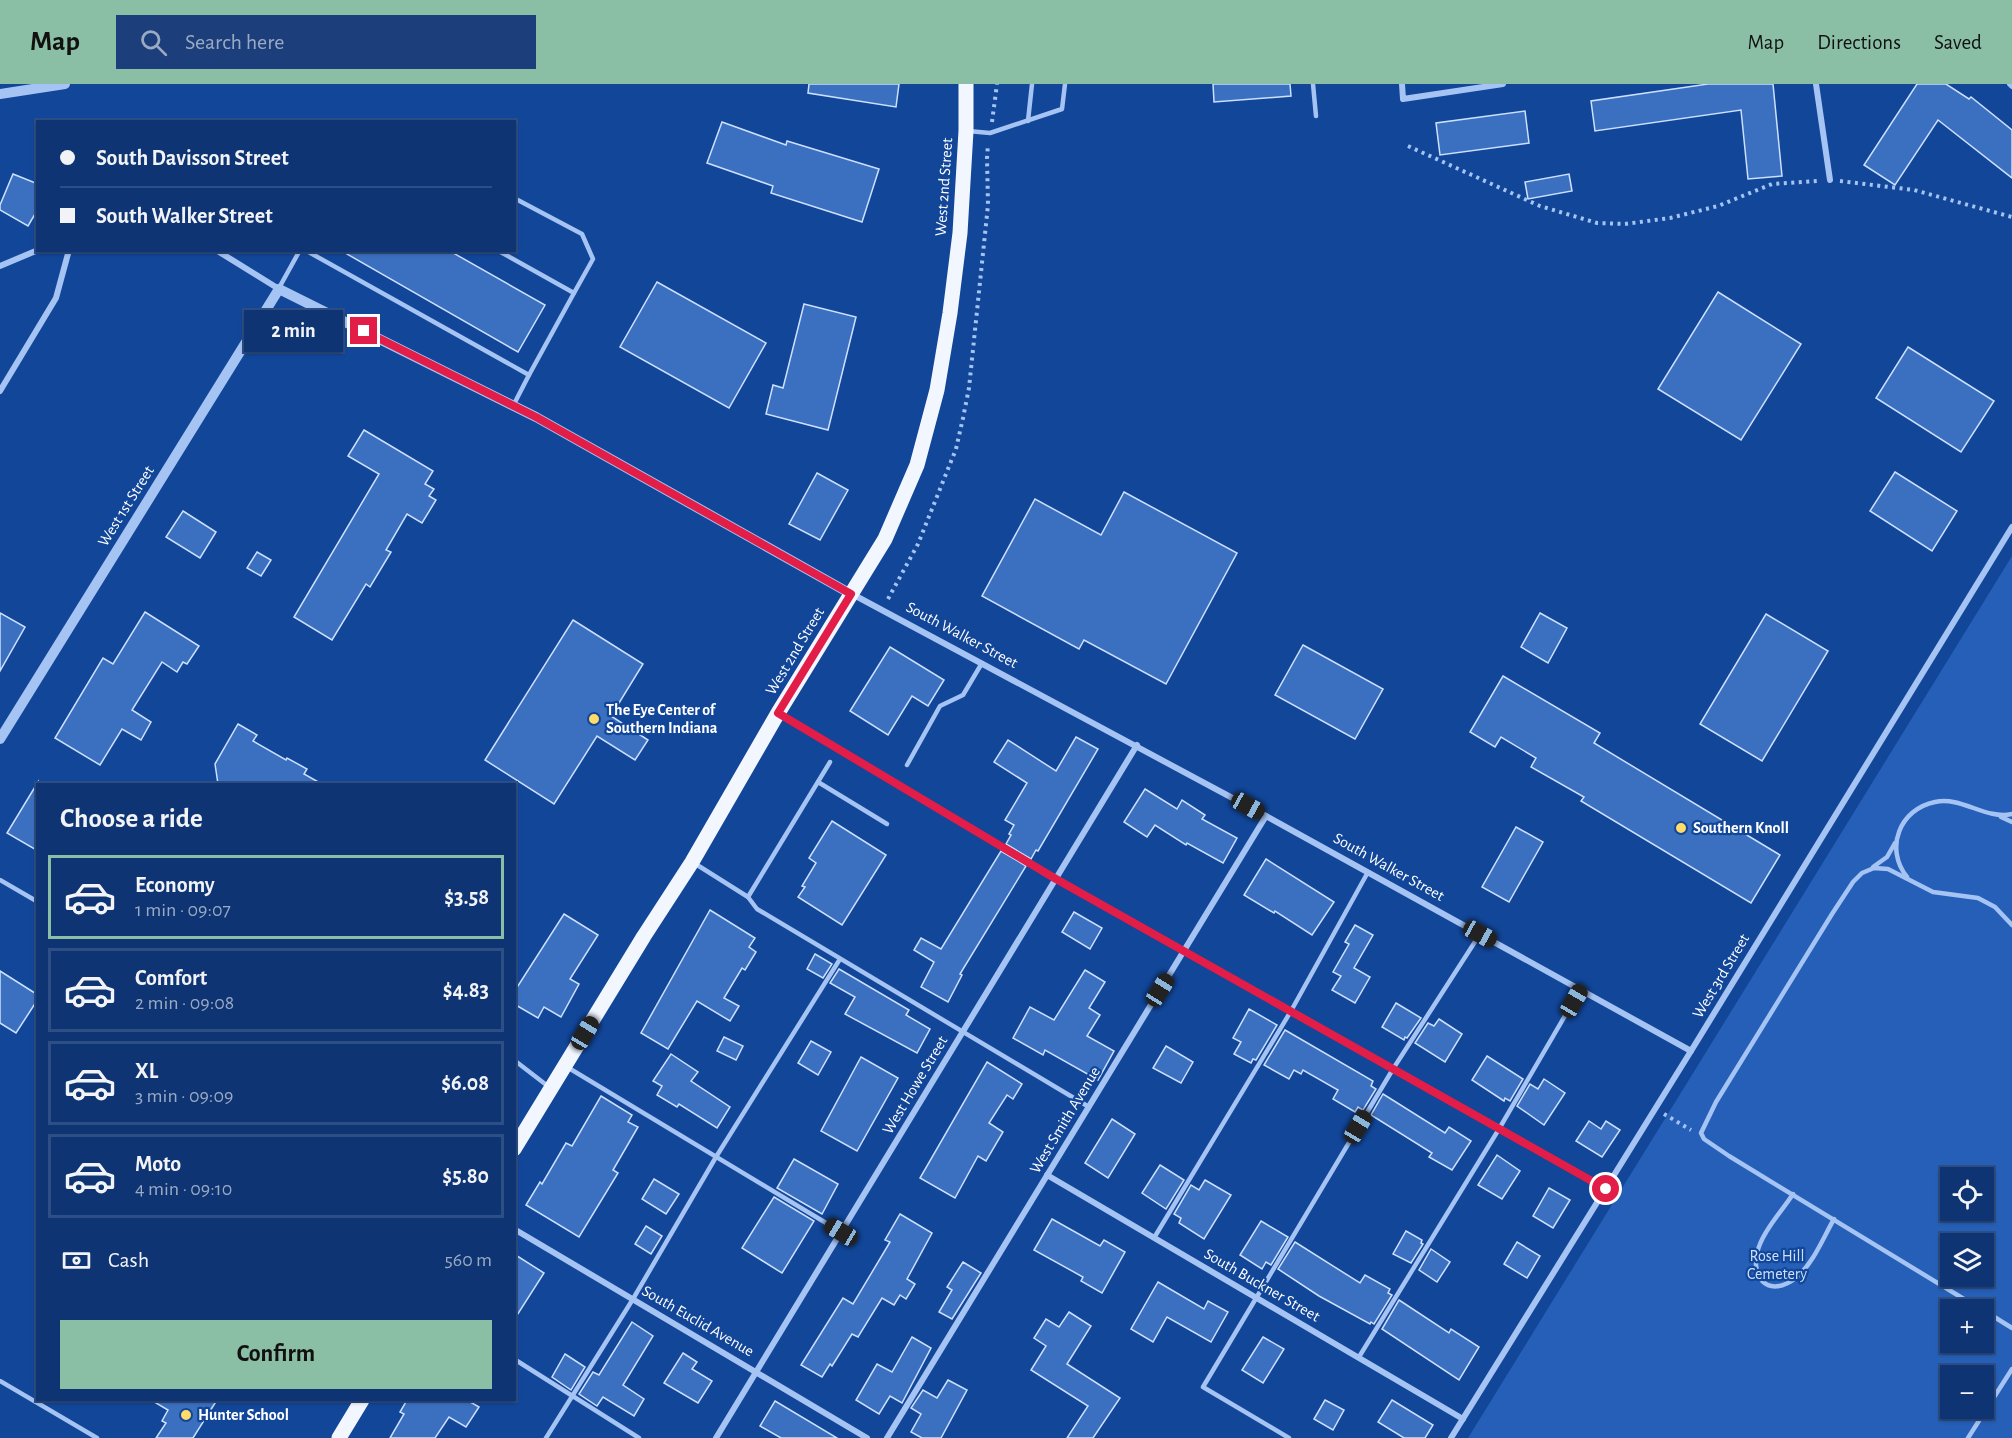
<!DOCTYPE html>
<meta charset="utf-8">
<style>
:root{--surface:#0e3473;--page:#1c3f7b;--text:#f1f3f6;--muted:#9baac4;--line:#2e4f85;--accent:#8abfa5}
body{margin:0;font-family:"Alegreya Sans",sans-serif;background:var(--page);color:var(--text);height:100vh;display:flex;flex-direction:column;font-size:22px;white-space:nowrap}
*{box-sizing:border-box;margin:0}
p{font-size:20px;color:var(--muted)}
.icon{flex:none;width:33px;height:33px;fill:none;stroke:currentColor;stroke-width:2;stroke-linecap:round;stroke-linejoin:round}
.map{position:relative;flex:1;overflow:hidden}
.details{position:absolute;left:36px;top:699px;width:480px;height:618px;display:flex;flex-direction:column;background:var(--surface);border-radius:0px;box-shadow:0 2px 4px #0004,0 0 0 2px var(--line)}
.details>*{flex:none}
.guide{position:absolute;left:36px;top:36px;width:480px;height:132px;border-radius:0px;box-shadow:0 2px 4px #0004,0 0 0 2px var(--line);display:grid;align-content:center;height:132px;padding:0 24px;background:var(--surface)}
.fabs{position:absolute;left:1940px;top:1083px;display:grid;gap:12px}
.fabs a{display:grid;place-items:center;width:54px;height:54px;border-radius:0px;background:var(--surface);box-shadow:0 2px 4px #0004,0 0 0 2px var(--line);font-size:30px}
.end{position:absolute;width:27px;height:27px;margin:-14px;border:8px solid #e11d48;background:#fff;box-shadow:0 0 0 3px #fff}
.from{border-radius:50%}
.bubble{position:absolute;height:42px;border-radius:0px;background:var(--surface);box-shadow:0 2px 4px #0004,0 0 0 2px var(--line);font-size:20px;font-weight:700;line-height:42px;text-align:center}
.car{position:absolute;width:18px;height:36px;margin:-18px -9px;border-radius:8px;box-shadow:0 0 4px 2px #0007;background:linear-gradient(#222 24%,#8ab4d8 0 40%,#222 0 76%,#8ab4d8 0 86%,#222 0)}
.guide b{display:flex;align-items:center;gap:21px;height:57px;font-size:22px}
.guide b+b{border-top:2px solid var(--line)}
.guide i{width:15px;height:15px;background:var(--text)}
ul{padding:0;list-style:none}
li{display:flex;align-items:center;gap:18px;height:84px;margin:0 12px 9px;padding:0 12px;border:3px solid var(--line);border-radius:0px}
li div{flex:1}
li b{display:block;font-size:22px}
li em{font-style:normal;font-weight:700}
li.active{border-color:var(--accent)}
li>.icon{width:54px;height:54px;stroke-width:1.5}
h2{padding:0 24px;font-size:27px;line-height:72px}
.pay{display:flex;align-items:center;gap:15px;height:66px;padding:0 24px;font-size:22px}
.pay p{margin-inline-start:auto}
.cta{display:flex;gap:12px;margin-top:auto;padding:12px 24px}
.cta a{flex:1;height:69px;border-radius:0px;background:var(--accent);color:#111;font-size:24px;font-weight:700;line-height:69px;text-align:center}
header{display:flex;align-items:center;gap:36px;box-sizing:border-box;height:84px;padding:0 30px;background:var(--accent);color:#111}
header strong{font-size:28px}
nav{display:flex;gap:33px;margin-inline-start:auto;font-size:21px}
.search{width:420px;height:54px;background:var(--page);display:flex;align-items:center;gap:15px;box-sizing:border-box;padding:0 21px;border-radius:0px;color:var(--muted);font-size:22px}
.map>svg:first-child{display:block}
.green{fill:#255fb7;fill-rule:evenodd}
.building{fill:#3b70c1;stroke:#cde0fd;stroke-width:1.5}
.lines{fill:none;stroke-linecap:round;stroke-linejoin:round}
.path{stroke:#a5c4f3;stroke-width:4;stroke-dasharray:3 4.5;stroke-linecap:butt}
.service{stroke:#a5c4f3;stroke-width:4.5}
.minor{stroke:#a5c4f3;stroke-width:6}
.tertiary{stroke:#a5c4f3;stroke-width:10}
.primary{stroke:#f1f6ff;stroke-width:15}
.route{stroke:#e11d48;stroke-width:8}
.poi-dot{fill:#ffdb67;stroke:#124699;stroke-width:2}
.labels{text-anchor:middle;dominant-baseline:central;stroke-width:4.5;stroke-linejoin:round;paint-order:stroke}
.street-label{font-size:16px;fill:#fff;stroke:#124699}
.poi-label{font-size:16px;font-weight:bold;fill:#fff;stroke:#124699;text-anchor:start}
.park-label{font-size:16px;fill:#cde0fd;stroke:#124699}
</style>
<header>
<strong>Map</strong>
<div class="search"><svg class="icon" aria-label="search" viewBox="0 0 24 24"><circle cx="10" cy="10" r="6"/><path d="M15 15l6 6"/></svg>Search here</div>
<nav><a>Map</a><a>Directions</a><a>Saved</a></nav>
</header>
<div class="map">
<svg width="2012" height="1354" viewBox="0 0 2012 1354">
<rect width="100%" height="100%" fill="#124699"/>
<path class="green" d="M 2012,472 L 2012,1354 L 1468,1354 ZM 1950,1094 L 1983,1094 L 1983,1126 L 1950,1126 ZM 1950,1160 L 1983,1160 L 1983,1192 L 1950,1192 ZM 1950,1226 L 1983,1226 L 1983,1258 L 1950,1258 ZM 1950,1292 L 1983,1292 L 1983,1324 L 1950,1324 Z"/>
<g class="building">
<polygon points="809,0 899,0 896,23 808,9"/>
<polygon points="1213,0 1290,0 1291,12 1214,18"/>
<polygon points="1708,0 1773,0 1782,92 1748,95 1741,26 1595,47 1591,17"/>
<polygon points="1917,0 1946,0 1969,15 1971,13 2012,46 2012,94 1938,36 1895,101 1864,81"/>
<polygon points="1525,27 1529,59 1440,71 1436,39"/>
<polygon points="722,38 786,61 787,57 879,85 862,138 771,109 773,102 707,79"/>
<polygon points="13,90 38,100 38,125 28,142 0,126 0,121"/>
<polygon points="1569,90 1572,107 1528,115 1525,98"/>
<polygon points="340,166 448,166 545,221 518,268"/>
<polygon points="657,198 766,259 729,324 620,263"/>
<polygon points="1718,208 1801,260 1741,356 1658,305"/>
<polygon points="804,220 856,233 828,346 766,330 773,301 783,304"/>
<polygon points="1908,263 1994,317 1961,368 1876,314"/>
<polygon points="364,346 433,387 425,400 434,405 429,412 436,416 422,439 407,430 386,466 391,468 370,503 366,500 332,556 294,533 379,390 348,372"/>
<polygon points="1895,388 1957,427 1932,467 1870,427"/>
<polygon points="817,389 848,406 820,456 789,440"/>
<polygon points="1124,408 1237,469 1166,600 1084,556 1079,565 982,512 1035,415 1101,451"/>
<polygon points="183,427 216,448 200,474 166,453"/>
<polygon points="257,468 271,476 261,492 247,484"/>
<polygon points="145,528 199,562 187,580 183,578 177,588 162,578 132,626 151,638 141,656 122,645 100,681 55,654 103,574 113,580"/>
<polygon points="0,529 25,543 0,587"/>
<polygon points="1540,529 1567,544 1548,579 1521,563"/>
<polygon points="1766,530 1828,567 1762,677 1700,640"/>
<polygon points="573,536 643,580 611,632 648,656 635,676 597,652 554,720 485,676"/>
<polygon points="1303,561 1383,605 1355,655 1275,611"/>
<polygon points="890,563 944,596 928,622 912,612 888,651 850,627"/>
<polygon points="1503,592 1600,649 1594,659 1780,771 1751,819 1581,717 1584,713 1531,683 1536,674 1501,653 1495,663 1470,648"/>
<polygon points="238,640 257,651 253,657 286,676 287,674 307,685 304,690 322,700 218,700 215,680"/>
<polygon points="1076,653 1098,665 1038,767 1036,766 1031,775 1006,760 1011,751 1009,750 1014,741 1005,736 1027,699 994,678 1008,656 1056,687"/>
<polygon points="38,698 38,767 7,749"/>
<polygon points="1145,705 1177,725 1182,716 1205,731 1202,735 1237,754 1223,779 1187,759 1186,761 1155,741 1147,753 1124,738"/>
<polygon points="832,737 886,771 842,841 798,813 805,803 802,802 816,779 809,774"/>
<polygon points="1516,743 1543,758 1509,818 1482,803"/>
<polygon points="1001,767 1026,782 960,890 962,891 948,918 921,903 934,878 914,866 921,854 941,865"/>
<polygon points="1266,775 1334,818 1312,851 1275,827 1274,829 1244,811"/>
<polygon points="710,826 755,854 749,863 756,868 745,886 742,884 724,914 739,922 730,937 697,917 668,965 641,949"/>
<polygon points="1074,828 1102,844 1090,865 1062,848"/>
<polygon points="564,830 598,851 570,895 579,900 561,933 544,923 538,934 514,920 514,908"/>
<polygon points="1355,841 1373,851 1354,884 1370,893 1355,919 1332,906 1341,892 1333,888 1349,860 1345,858"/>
<polygon points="815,870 832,880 823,894 807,885"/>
<polygon points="839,885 909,926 906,931 930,945 917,969 845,930 855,913 830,899"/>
<polygon points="1085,886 1105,898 1089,924 1100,931 1087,952 1114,967 1098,996 1045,966 1043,971 1013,954 1030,923 1054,936"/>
<polygon points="0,887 38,911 38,915 16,949 0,939"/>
<polygon points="1396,919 1421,934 1407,954 1405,953 1404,956 1382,943"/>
<polygon points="1249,925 1277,941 1256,976 1253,975 1251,979 1234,970 1241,958 1233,954"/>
<polygon points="1439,935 1462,950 1445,978 1415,959 1428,939 1434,942"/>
<polygon points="1285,946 1373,997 1371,1002 1376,1005 1363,1026 1358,1023 1355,1028 1333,1015 1338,1006 1303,986 1301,990 1294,986 1289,995 1264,981"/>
<polygon points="724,953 743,962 736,976 717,967"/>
<polygon points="811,957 831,968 818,991 798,979"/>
<polygon points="1166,962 1193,978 1181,999 1153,984"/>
<polygon points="671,970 698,988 691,997 730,1023 717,1044 679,1020 677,1023 657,1011 662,1002 653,997"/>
<polygon points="1487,972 1523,995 1510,1017 1505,1014 1504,1017 1472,996"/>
<polygon points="861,973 898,994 857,1067 821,1047"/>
<polygon points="987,978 1022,1000 1013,1015 1007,1011 989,1039 1003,1048 986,1077 978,1072 955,1114 920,1094"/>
<polygon points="1544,995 1565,1009 1544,1041 1517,1022 1530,1000 1538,1005"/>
<polygon points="1383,1010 1445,1049 1449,1043 1471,1057 1452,1086 1429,1073 1432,1069 1371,1031"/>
<polygon points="601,1012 632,1031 628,1038 638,1043 613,1086 618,1089 579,1153 526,1121 540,1098 542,1100 566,1059 572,1062"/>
<polygon points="1112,1035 1135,1050 1108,1094 1085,1079"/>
<polygon points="1589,1037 1601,1045 1606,1037 1620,1046 1602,1073 1576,1057"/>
<polygon points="1497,1071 1520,1087 1502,1115 1478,1101"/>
<polygon points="794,1075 838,1100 822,1130 777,1104"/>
<polygon points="1160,1081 1184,1096 1166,1125 1142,1109"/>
<polygon points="654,1095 679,1110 666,1130 642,1115"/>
<polygon points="1205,1096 1231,1111 1204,1155 1179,1139 1181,1134 1174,1130 1191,1101 1199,1106"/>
<polygon points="1549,1104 1570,1116 1553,1144 1533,1132"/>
<polygon points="774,1113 814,1137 782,1189 742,1164"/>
<polygon points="900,1130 932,1149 907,1195 915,1200 906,1215 900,1211 894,1221 882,1214 858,1253 852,1250 832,1282 830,1280 822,1293 801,1281 843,1214 853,1220 890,1158 885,1156"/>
<polygon points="1052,1135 1100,1162 1104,1156 1125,1168 1102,1209 1081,1197 1083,1193 1034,1166"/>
<polygon points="1261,1137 1288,1153 1271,1181 1266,1178 1262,1185 1240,1171"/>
<polygon points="646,1142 662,1152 651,1170 635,1160"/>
<polygon points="1406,1147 1422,1156 1421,1159 1423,1160 1411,1179 1393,1170"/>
<polygon points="1295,1158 1360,1199 1365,1191 1390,1205 1388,1209 1392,1211 1374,1240 1371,1238 1370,1240 1319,1212 1278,1185"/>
<polygon points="1517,1158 1540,1172 1527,1194 1504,1180"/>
<polygon points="1431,1165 1450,1178 1437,1198 1419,1186"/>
<polygon points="514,1170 544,1189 514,1236"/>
<polygon points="963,1178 981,1189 952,1235 939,1228 952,1206 947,1203"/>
<polygon points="1158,1198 1204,1225 1208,1217 1228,1228 1211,1258 1167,1233 1153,1258 1131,1245"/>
<polygon points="1399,1216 1449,1249 1451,1245 1479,1263 1459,1296 1382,1245"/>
<polygon points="1069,1228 1091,1242 1067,1280 1120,1314 1093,1354 1067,1354 1088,1322 1031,1286 1046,1262 1034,1254 1046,1235 1059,1243"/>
<polygon points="632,1238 653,1252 623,1301 644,1315 634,1332 603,1313 597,1322 579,1310 593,1288 599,1291"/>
<polygon points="912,1253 931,1264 902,1319 890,1312 879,1330 856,1316 877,1280 892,1288"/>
<polygon points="1263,1253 1284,1265 1263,1299 1242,1286"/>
<polygon points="683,1269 697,1278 692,1285 712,1297 698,1319 664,1299"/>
<polygon points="565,1270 585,1283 571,1306 552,1293"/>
<polygon points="948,1296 967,1306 941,1354 922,1354 911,1348 921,1330 911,1324 923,1306 937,1314"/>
<polygon points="151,1316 217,1316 193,1354 156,1354 166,1339 162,1337 168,1326"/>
<polygon points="407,1316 467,1316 479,1323 466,1343 449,1333 435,1354 390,1354 404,1330 400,1328"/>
<polygon points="1325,1316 1344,1326 1333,1346 1314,1335"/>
<polygon points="1392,1316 1433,1341 1425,1354 1404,1354 1378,1338"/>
<polygon points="775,1317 837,1354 781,1354 760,1342"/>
</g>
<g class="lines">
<g class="path">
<polyline points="992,38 997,0"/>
<polyline points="1408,62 1540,122 1597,139 1625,140 1670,134 1718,122 1772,100 1818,97"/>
<polyline points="1840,97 1914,106 2012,133"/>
<polyline points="888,515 918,460 956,365 963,334 969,304 988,121 987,74 988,60"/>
<polyline points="1664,1030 1691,1046"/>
</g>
<g class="service">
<polyline points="1313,0 1316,32"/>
<polyline points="1028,37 1032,0"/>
<polyline points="968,47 990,49 1062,25 1065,0"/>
<polyline points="514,114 582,150 593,175 574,209"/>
<polyline points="305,166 529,291 513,322"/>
<polyline points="497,166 574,209 529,291"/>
<polyline points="279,204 300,166"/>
<polyline points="780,630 1056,795"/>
<polyline points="907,681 940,622 963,611 982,579"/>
<polyline points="818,698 887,740"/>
<polyline points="2001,733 2012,738"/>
<polyline points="694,779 748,813 757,825 1089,1023"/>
<polyline points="1873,783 1887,773 1895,759"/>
<path d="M 1907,793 C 1884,764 1900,725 1935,718 C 1962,712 1985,736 2012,730"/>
<polyline points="0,796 38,818"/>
<polyline points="748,813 830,678"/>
<polyline points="514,976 549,1003"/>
<polyline points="567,983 841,1148"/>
<path d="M 1793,1110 C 1782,1127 1767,1142 1760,1160 C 1747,1191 1767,1217 1797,1193 C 1814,1178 1823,1154 1834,1135"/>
<polyline points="1154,1154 1291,927 1368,788"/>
<polyline points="1982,1226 1729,1072 1704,1055 1701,1049 1716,1018 1832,830 1853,798 1862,789 1874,784 1888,785 1933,808 1978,814 1995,823 2012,841"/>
<polyline points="1983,1226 2012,1244"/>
<polyline points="1359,1273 1499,1045 1580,906"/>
<polyline points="514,1275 639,1354"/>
<polyline points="0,1297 97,1354"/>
<polyline points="546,1354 633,1215 716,1073 840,875"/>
<polyline points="1289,1354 1203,1303 1393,985 1480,850"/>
<polyline points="1968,1354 2012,1285"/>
</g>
<g class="minor">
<polyline points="1402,0 1403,15 1503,0"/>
<polyline points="1816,0 1830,96"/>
<polyline points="2010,0 2012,2"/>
<polyline points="216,166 279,205"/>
<polyline points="0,182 38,166"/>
<polyline points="0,307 56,214 69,166"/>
<polyline points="852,510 1266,732 1691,967"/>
<polyline points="1056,795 1606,1105"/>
<polyline points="1047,1091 1463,1335"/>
<polyline points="514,1145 867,1354"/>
<polyline points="716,1354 1137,661"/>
<polyline points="887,1354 1266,732"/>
<polyline points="1451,1354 1691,967 2012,443"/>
</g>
<g class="tertiary">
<polyline points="0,10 65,0"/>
<polyline points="0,655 279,205 536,333 851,510"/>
</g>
<g class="primary">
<polyline points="514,1065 644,852 692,778 778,629 885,455 917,381 937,306 950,229 960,149 966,47 966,0"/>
<polyline points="339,1354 362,1316"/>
</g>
</g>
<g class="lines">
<polyline class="route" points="364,247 536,333 851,510 778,629 1056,795 1606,1105"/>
</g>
<g class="poi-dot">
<circle cx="594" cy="635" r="6"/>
<circle cx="1681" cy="744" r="6"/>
<circle cx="186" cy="1331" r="6"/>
</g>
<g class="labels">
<g class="street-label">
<text transform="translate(944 103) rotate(-86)">West 2nd Street</text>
<text transform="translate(126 422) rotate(-58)">West 1st Street</text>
<text transform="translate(962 551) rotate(28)">South Walker Street</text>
<text transform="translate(795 567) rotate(-59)">West 2nd Street</text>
<text transform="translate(1389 783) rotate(29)">South Walker Street</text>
<text transform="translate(1721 892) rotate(-59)">West 3rd Street</text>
<text transform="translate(915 1001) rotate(-59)">West Howe Street</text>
<text transform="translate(1065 1036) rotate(-59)">West Smith Avenue</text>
<text transform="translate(1262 1201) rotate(30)">South Buckner Street</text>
<text transform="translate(698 1237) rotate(30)">South Euclid Avenue</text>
</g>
<g class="poi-label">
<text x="606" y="626">The Eye Center of<tspan x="606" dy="18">Southern Indiana</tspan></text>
<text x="1693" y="744">Southern Knoll</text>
<text x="198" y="1331">Hunter School</text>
</g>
<g class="park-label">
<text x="1777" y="1172">Rose Hill<tspan x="1777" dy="18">Cemetery</tspan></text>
</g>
</g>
</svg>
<div class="fabs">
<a><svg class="icon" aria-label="locate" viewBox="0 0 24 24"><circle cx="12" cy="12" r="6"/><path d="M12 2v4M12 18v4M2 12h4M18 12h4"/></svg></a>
<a><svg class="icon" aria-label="layers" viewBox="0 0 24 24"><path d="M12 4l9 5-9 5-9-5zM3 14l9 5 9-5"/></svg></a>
<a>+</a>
<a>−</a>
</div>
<i class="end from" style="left:1606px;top:1105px"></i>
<i class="end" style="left:364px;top:247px"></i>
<div class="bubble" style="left:244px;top:226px;width:99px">2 min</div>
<i class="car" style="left:1248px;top:722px;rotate:119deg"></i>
<i class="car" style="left:1480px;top:850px;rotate:119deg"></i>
<i class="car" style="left:1160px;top:906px;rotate:32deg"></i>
<i class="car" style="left:1574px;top:917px;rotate:30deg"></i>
<i class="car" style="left:585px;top:949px;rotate:31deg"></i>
<i class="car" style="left:1358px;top:1043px;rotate:31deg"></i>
<i class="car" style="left:841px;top:1148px;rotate:301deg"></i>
<div class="guide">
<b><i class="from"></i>South Davisson Street</b>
<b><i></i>South Walker Street</b>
</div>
<section class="details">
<h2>Choose a ride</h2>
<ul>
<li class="active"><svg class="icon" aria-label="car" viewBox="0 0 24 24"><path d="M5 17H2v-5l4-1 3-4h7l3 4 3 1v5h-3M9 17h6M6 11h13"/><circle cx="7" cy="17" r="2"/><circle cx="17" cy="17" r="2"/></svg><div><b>Economy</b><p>1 min · 09:07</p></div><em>$3.58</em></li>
<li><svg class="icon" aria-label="car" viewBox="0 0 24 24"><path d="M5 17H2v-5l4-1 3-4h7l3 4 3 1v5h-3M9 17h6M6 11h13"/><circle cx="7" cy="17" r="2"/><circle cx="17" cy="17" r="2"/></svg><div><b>Comfort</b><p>2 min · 09:08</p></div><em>$4.83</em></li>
<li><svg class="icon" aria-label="car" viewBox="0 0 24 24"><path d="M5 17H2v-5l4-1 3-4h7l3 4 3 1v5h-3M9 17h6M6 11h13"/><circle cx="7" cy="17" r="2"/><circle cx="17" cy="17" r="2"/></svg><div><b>XL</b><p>3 min · 09:09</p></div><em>$6.08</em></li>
<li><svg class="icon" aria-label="car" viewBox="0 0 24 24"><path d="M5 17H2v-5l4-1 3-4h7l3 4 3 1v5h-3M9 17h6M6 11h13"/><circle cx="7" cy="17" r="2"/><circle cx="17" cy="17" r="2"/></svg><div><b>Moto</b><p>4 min · 09:10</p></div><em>$5.80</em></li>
</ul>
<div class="pay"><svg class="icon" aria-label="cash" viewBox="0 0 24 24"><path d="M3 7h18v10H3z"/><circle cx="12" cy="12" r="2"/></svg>Cash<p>560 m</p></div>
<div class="cta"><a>Confirm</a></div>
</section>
</div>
